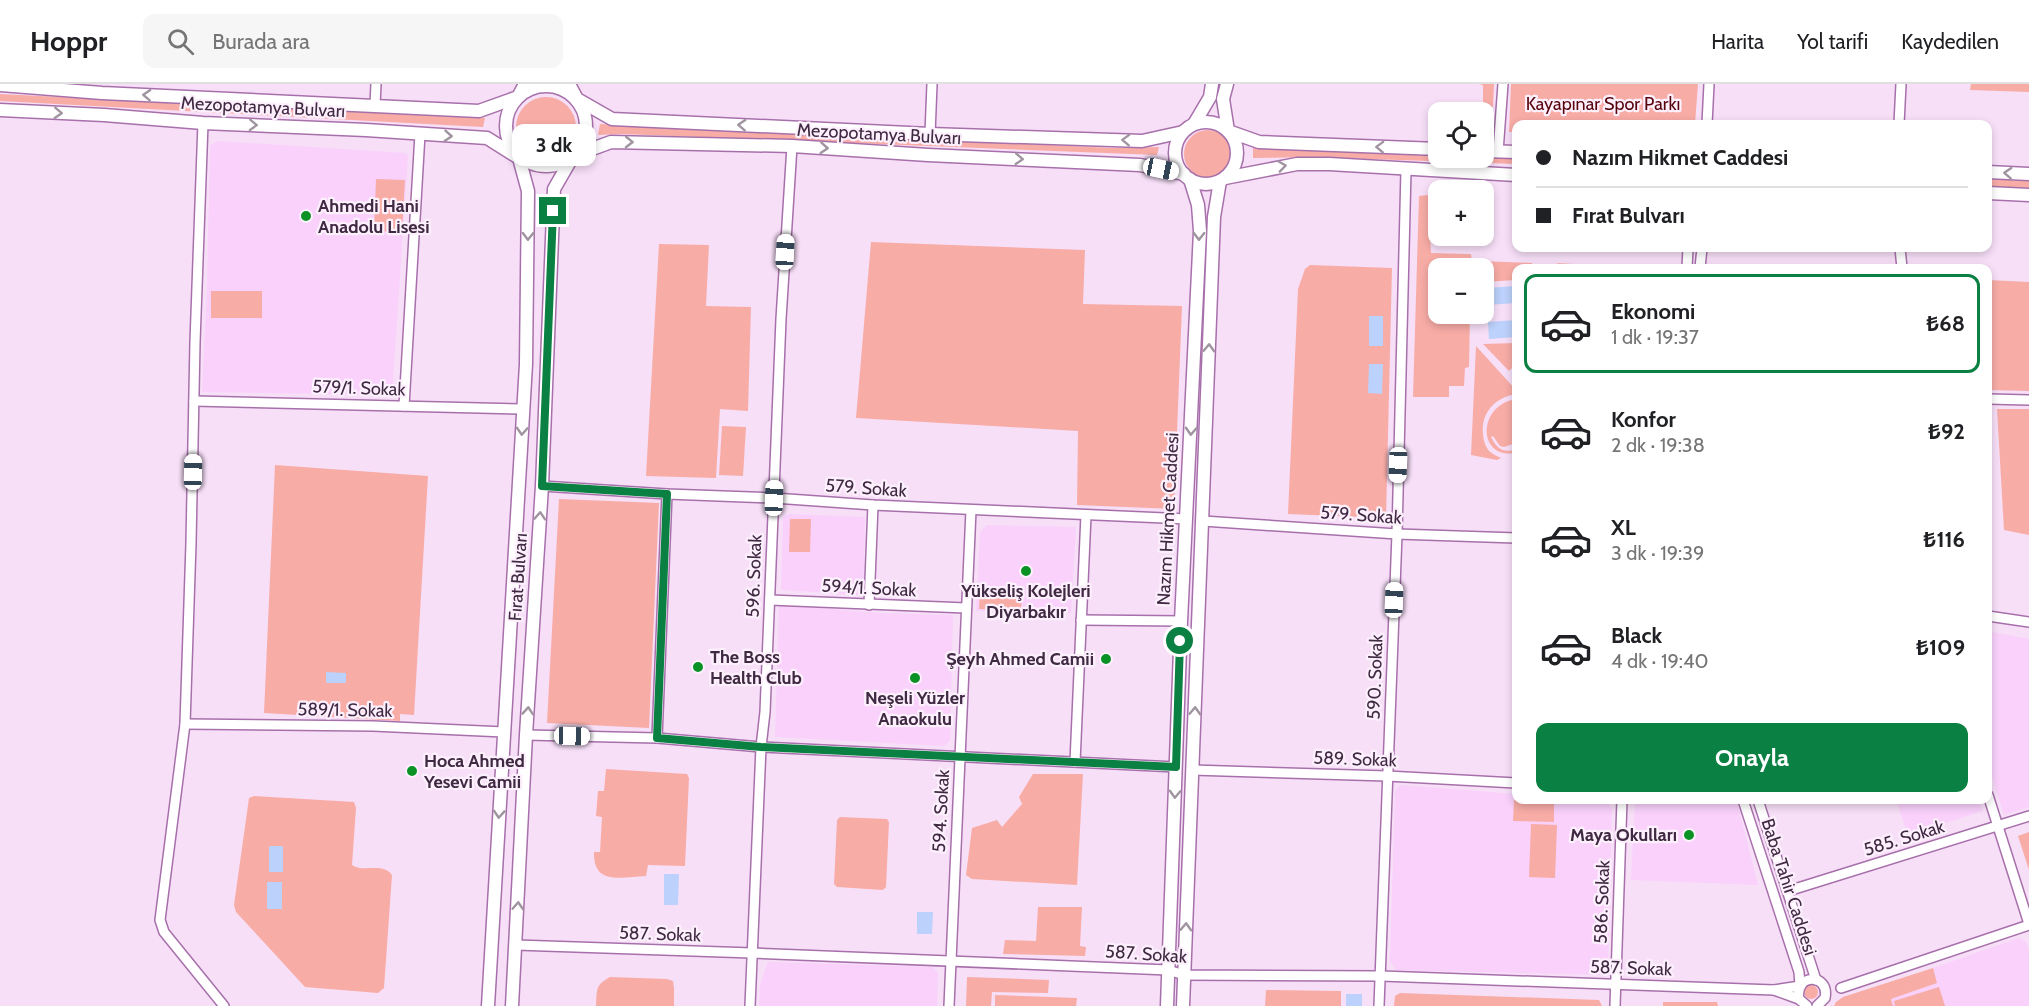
<!DOCTYPE html>
<html lang="tr">
<meta charset="utf-8">
<style>
:root{--surface:#fff;--page:#f6f6f6;--text:#202124;--muted:#757577;--line:#e0e0e0;--accent:#0b8043}
body{margin:0;font-family:Cabin,sans-serif;background:var(--page);color:var(--text);height:100vh;display:flex;flex-direction:column;font-size:22px;white-space:nowrap}
*{box-sizing:border-box;margin:0}
p{font-size:20px;color:var(--muted)}
.icon{flex:none;width:33px;height:33px;fill:none;stroke:currentColor;stroke-width:2;stroke-linecap:round;stroke-linejoin:round}
.map{position:relative;flex:1;overflow:hidden}
.panel{position:absolute;left:1512px;top:180px;width:480px;height:540px;display:flex;flex-direction:column;background:var(--surface);border-radius:12px;box-shadow:0 3px 9px #0003}
.panel>*{flex:none}
.banner{position:absolute;left:1512px;top:36px;width:480px;height:132px;border-radius:12px;box-shadow:0 3px 9px #0003;display:grid;align-content:center;height:132px;padding:0 24px;background:var(--surface)}
.tools{position:absolute;left:1428px;top:18px;display:grid;gap:12px}
.tools a{display:grid;place-items:center;width:66px;height:66px;border-radius:12px;background:var(--surface);box-shadow:0 3px 9px #0003;font-size:30px}
.end{position:absolute;width:27px;height:27px;margin:-14px;border:8px solid #0b8043;background:#fff;box-shadow:0 0 0 3px #fff}
.from{border-radius:50%}
.bubble{position:absolute;height:42px;border-radius:12px;background:var(--surface);box-shadow:0 3px 9px #0003;font-size:20px;font-weight:700;line-height:42px;text-align:center}
.car{position:absolute;width:18px;height:36px;margin:-18px -9px;border-radius:8px;box-shadow:0 0 4px 2px #0007;background:linear-gradient(#fff 24%,#345 0 40%,#fff 0 76%,#345 0 86%,#fff 0)}
.banner b{display:flex;align-items:center;gap:21px;height:57px;font-size:22px}
.banner b+b{border-top:2px solid var(--line)}
.banner i{width:15px;height:15px;background:var(--text)}
ul{padding:10px 0 0;list-style:none}
li{display:flex;align-items:center;gap:18px;height:99px;margin:0 12px 9px;padding:0 12px;border:3px solid transparent;border-radius:12px}
li div{flex:1}
li b{display:block;font-size:22px}
li em{font-style:normal;font-weight:700}
li.on{border-color:var(--accent)}
li>.icon{width:54px;height:54px;stroke-width:1.5}
.primary-button{display:flex;gap:12px;margin-top:auto;padding:12px 24px}
.primary-button a{flex:1;height:69px;border-radius:12px;background:var(--accent);color:#fff;font-size:24px;font-weight:700;line-height:69px;text-align:center}
header{display:flex;align-items:center;gap:36px;box-sizing:border-box;height:84px;padding:0 30px;background:var(--surface);border-bottom:2px solid var(--line)}
header strong{font-size:28px}
nav{display:flex;gap:33px;margin-inline-start:auto;font-size:21px}
.search{width:420px;height:54px;background:var(--page);display:flex;align-items:center;gap:15px;box-sizing:border-box;padding:0 21px;border-radius:12px;color:var(--muted);font-size:22px}
.map>svg:first-child{display:block}
.built{fill:#f9d1fb}
.green{fill:#f8aca6}
.water{fill:#bcd1fb}
.lines{fill:none;stroke-linecap:round;stroke-linejoin:round}
.minor-casing{stroke:#a770ab;stroke-width:12}
.major-casing{stroke:#a770ab;stroke-width:15}
.minor{stroke:#fff;stroke-width:9}
.major{stroke:#fff;stroke-width:12}
.oneway{stroke:#a094a0}
.route{stroke:#0b8043;stroke-width:8}
.poi-dot{fill:#0b9224;stroke:#fdf0fd;stroke-width:2}
.labels{text-anchor:middle;dominant-baseline:central;stroke-width:4.5;stroke-linejoin:round;paint-order:stroke}
.park-label{font-size:18px;fill:#57040b;stroke:#fdf0fd}
.street-label{font-size:18px;fill:#402942;stroke:#fdf0fd}
.poi-label{font-size:18px;font-weight:bold;fill:#402942;stroke:#fdf0fd;text-anchor:start}
</style>
<header>
<strong>Hoppr</strong>
<div class="search"><svg class="icon" aria-label="search" viewBox="0 0 24 24"><circle cx="10" cy="10" r="6"/><path d="M15 15l6 6"/></svg>Burada ara</div>
<nav><a>Harita</a><a>Yol tarifi</a><a>Kaydedilen</a></nav>
</header>
<div class="map">
<svg width="2029" height="922" viewBox="0 0 2029 922">
<rect width="100%" height="100%" fill="#f7dff8"/>
<g class="built">
<polygon points="218,57 405,69 408,72 392,311 202,308 207,202 210,61"/>
<polygon points="789,430 865,433 863,511 781,506 783,433"/>
<polygon points="987,441 1076,443 1071,529 976,527 980,448"/>
<polygon points="779,521 881,529 953,531 950,657 944,662 775,653"/>
<polygon points="1988,547 2029,555 2029,723 2004,731 1988,680"/>
<polygon points="1400,701 1516,710 1516,716 1605,716 1612,724 1608,886 1602,891 1396,886 1390,877 1395,707"/>
<polygon points="1635,716 1737,718 1758,801 1631,796"/>
<polygon points="1896,716 1979,716 1983,727 1908,751"/>
<polygon points="2019,854 2026,858 2029,865 2029,922 1893,922 1891,915 1937,899 1933,884"/>
<polygon points="768,878 933,883 938,890 937,922 759,922 760,901"/>
</g>
<g class="green">
<polygon points="1494,0 1493,23 1483,22 1483,1 1479,0"/>
<polygon points="1511,0 1698,0 1695,40 1516,40 1516,48 1509,48"/>
<polygon points="1971,0 2029,0 2029,8 1970,6"/>
<polygon points="0,10 485,34 483,43 0,17"/>
<circle cx="546" cy="43" r="30"/>
<polygon points="600,40 1113,64 1159,63 1157,71 622,50 598,51"/>
<circle cx="1208" cy="70" r="24"/>
<polygon points="1253,64 1438,71 1438,74 1516,74 1516,80 1312,73 1253,74"/>
<polygon points="376,95 405,96 402,148 374,147"/>
<polygon points="1988,95 2029,97 2029,104 1988,103"/>
<polygon points="1428,111 1431,169 1471,170 1473,184 1438,184 1438,195 1435,203 1438,211 1438,230 1470,230 1469,283 1465,284 1464,302 1449,302 1449,313 1413,313 1419,112"/>
<polygon points="871,158 1085,166 1083,220 1182,222 1174,425 1077,421 1078,347 856,334"/>
<polygon points="659,160 709,161 706,222 751,223 748,327 720,325 716,394 646,392"/>
<polygon points="1479,177 1532,179 1532,184 1516,184 1516,196 1484,198 1484,184 1479,184"/>
<polygon points="1556,179 1609,182 1609,184 1569,184"/>
<polygon points="1310,181 1392,184 1386,434 1288,430 1298,205 1305,185"/>
<polygon points="1988,196 2029,198 2029,307 1988,306"/>
<rect x="211" y="207" width="51" height="27"/>
<polygon points="1516,259 1516,280 1509,287 1483,260"/>
<path d="M 1476,262 L 1516,306 L 1516,310 C 1496,313 1481,328 1483,349 C 1483,355 1485,362 1489,367 C 1492,370 1497,372 1501,374 L 1497,376 L 1471,371 Z"/>
<path d="M 1516,315 L 1516,359 L 1504,363 L 1500,362 L 1493,352 L 1491,353 C 1498,366 1502,368 1516,366 L 1516,369 C 1477,376 1477,321 1516,315 Z"/>
<polygon points="1997,325 2029,325 2029,451 2004,446"/>
<polygon points="722,342 746,343 743,392 719,391"/>
<polygon points="275,381 428,392 414,631 400,630 400,637 264,629"/>
<polygon points="559,415 659,419 649,644 547,639"/>
<polygon points="790,435 811,435 810,468 789,468"/>
<polygon points="980,506 1022,508 1021,526 979,525"/>
<path d="M 606,685 L 687,690 L 689,694 L 685,782 L 648,781 L 646,792 C 622,793 593,802 594,768 L 600,768 L 602,733 L 596,732 L 598,707 L 604,707 Z"/>
<polygon points="1033,690 1083,690 1077,801 972,795 966,791 972,744 997,736 1002,743 1022,720 1019,713"/>
<path d="M 254,712 L 354,718 L 356,724 L 352,781 C 364,789 382,778 392,791 L 384,904 L 378,909 L 305,903 L 236,828 L 234,821 L 249,714 Z"/>
<polygon points="1514,716 1554,717 1554,738 1513,737"/>
<polygon points="840,733 887,735 889,738 886,803 883,806 837,803 834,800 837,736"/>
<polygon points="1531,740 1557,741 1555,794 1529,793"/>
<polygon points="2029,748 2029,786 2018,752"/>
<polygon points="1038,823 1082,823 1080,862 1086,863 1085,872 1003,870 1005,856 1036,857"/>
<polygon points="1933,884 1937,899 1891,915 1893,922 1834,922 1836,918 1843,913"/>
<path d="M 610,893 L 667,895 L 673,897 L 674,904 L 674,922 L 596,922 C 597,906 595,901 610,893 Z"/>
<polygon points="967,893 1049,896 1048,909 992,908 991,922 966,922"/>
<circle cx="1811" cy="908" r="7"/>
<polygon points="1939,903 1945,922 1895,922 1894,917"/>
<polygon points="1266,906 1341,907 1341,922 1265,922"/>
<polygon points="1400,909 1599,916 1602,922 1394,922 1395,912"/>
<polygon points="995,911 1077,914 1076,922 995,922"/>
<polygon points="1663,918 1717,918 1718,922 1663,922"/>
</g>
<g class="water">
<polygon points="1516,202 1516,219 1487,221 1486,204"/>
<rect x="1369" y="232" width="14" height="30"/>
<polygon points="1516,236 1516,253 1489,255 1488,238"/>
<polygon points="1369,280 1383,280 1382,310 1368,309"/>
<polygon points="326,588 346,589 346,599 326,599"/>
<rect x="269" y="762" width="14" height="26"/>
<polygon points="664,790 679,790 678,821 664,821"/>
<rect x="267" y="798" width="15" height="27"/>
<polygon points="917,828 933,828 932,850 917,850"/>
<rect x="1346" y="910" width="16" height="12"/>
</g>
<g class="lines">
<defs>
<g id="minor">
<polyline points="375,21 376,0"/>
<polyline points="203,39 195,258 191,459 185,640 160,836 164,848 224,922"/>
<polyline points="1707,40 1709,0"/>
<polyline points="1899,40 1901,0"/>
<polyline points="930,50 932,0"/>
<polyline points="1498,68 1503,0"/>
<polyline points="1900,164 1902,184"/>
<polyline points="1687,184 1688,164"/>
<polyline points="1700,184 1702,164"/>
<polyline points="1988,315 2029,316"/>
<polyline points="194,317 522,325"/>
<polyline points="404,322 420,50"/>
<polyline points="542,402 667,410 774,414 873,421 1187,435"/>
<polyline points="1203,437 1397,450 1516,454"/>
<polyline points="770,516 966,524"/>
<polyline points="869,521 873,421"/>
<polyline points="1988,532 2029,538"/>
<polyline points="1081,536 1181,537"/>
<polyline points="185,640 373,642 504,648"/>
<polyline points="526,651 657,654 761,663 1176,683"/>
<polyline points="657,654 667,410"/>
<polyline points="1075,678 1086,431"/>
<polyline points="1192,686 1387,692 1516,699"/>
<polyline points="1988,711 2029,840"/>
<polyline points="1743,716 1799,888 1800,902 1774,906 1799,915"/>
<polyline points="1758,716 1816,896"/>
<polyline points="1788,807 2029,732"/>
<polyline points="516,861 752,869 1168,886 1184,891 1381,892 1774,906"/>
<polyline points="1841,904 2029,841"/>
<polyline points="750,922 761,663 765,628 781,235 792,62"/>
<polyline points="949,922 971,426"/>
<polyline points="1379,922 1397,450 1406,86"/>
<polyline points="1615,922 1622,716"/>
<path d="M 1807,922 L 1799,915 C 1794,889 1830,889 1825,914 L 1817,922"/>
</g>
<g id="major">
<polyline points="569,0 577,15 612,35 930,50 1142,57 1183,48"/>
<polyline points="1227,0 1223,15 1228,47 1259,58 1438,65"/>
<polyline points="0,1 102,9 479,27 518,13 525,0"/>
<circle cx="546" cy="42" r="40"/>
<polyline points="0,26 104,31 203,39 366,46 487,54 519,74 528,107 526,280 488,922"/>
<circle cx="1206" cy="69" r="31"/>
<polyline points="1194,40 1210,13 1212,0"/>
<polyline points="1484,67 1516,68"/>
<polyline points="1988,88 2029,90"/>
<polyline points="1225,94 1297,80 1329,80 1516,91"/>
<polyline points="1988,109 2029,111"/>
<polyline points="512,922 526,651 542,402 554,105 573,72 611,58 792,62 928,71 1140,81 1184,90"/>
<polyline points="1167,922 1181,537 1200,147 1198,121 1190,95"/>
<polyline points="1183,922 1214,133 1220,97"/>
</g>
</defs>
<use href="#minor" class="minor-casing"/>
<use href="#major" class="major-casing"/>
<use href="#minor" class="minor"/>
<use href="#major" class="major"/>
</g>
<defs><path id="oneway-chevron" d="M-2-3.5L2.5 0L-2 3.5" fill="none" stroke-width="1.6" stroke-linecap="round" stroke-linejoin="round" transform="scale(1.5)"/></defs>
<g class="oneway">
<use href="#oneway-chevron" transform="translate(147 11) rotate(-177)"/>
<use href="#oneway-chevron" transform="translate(58 29) rotate(3)"/>
<use href="#oneway-chevron" transform="translate(253 41) rotate(2)"/>
<use href="#oneway-chevron" transform="translate(742 41) rotate(-177)"/>
<use href="#oneway-chevron" transform="translate(448 52) rotate(4)"/>
<use href="#oneway-chevron" transform="translate(1126 56) rotate(-178)"/>
<use href="#oneway-chevron" transform="translate(629 58) rotate(1)"/>
<use href="#oneway-chevron" transform="translate(1380 63) rotate(-178)"/>
<use href="#oneway-chevron" transform="translate(824 64) rotate(4)"/>
<use href="#oneway-chevron" transform="translate(1019 75) rotate(3)"/>
<use href="#oneway-chevron" transform="translate(1282 82) rotate(-8)"/>
<use href="#oneway-chevron" transform="translate(2008 89) rotate(-177)"/>
<use href="#oneway-chevron" transform="translate(528 152) rotate(91)"/>
<use href="#oneway-chevron" transform="translate(1199 152) rotate(91)"/>
<use href="#oneway-chevron" transform="translate(1209 264) rotate(-88)"/>
<use href="#oneway-chevron" transform="translate(522 347) rotate(93)"/>
<use href="#oneway-chevron" transform="translate(1191 347) rotate(93)"/>
<use href="#oneway-chevron" transform="translate(540 432) rotate(-86)"/>
<use href="#oneway-chevron" transform="translate(528 627) rotate(-86)"/>
<use href="#oneway-chevron" transform="translate(1195 627) rotate(-88)"/>
<use href="#oneway-chevron" transform="translate(1175 710) rotate(92)"/>
<use href="#oneway-chevron" transform="translate(499 730) rotate(94)"/>
<use href="#oneway-chevron" transform="translate(518 822) rotate(-87)"/>
<use href="#oneway-chevron" transform="translate(1186 843) rotate(-88)"/>
</g>
<g class="lines">
<polyline class="route" points="553,127 542,402 667,410 657,654 761,663 1176,683 1180,557"/>
</g>
<g class="poi-dot">
<circle cx="306" cy="132" r="6"/>
<circle cx="1026" cy="487" r="6"/>
<circle cx="1106" cy="575" r="6"/>
<circle cx="698" cy="583" r="6"/>
<circle cx="915" cy="594" r="6"/>
<circle cx="412" cy="687" r="6"/>
<circle cx="1689" cy="751" r="6"/>
</g>
<g class="labels">
<g class="park-label">
<text x="1603" y="20">Kayapınar Spor Parkı</text>
</g>
<g class="street-label">
<text transform="translate(263 23) rotate(3)">Mezopotamya Bulvarı</text>
<text transform="translate(879 50) rotate(3)">Mezopotamya Bulvarı</text>
<text transform="translate(359 304) rotate(2)">579/1. Sokak</text>
<text transform="translate(866 404) rotate(4)">579. Sokak</text>
<text transform="translate(1361 431) rotate(4)">579. Sokak</text>
<text transform="translate(1168 435) rotate(-87)">Nazım Hikmet Caddesi</text>
<text transform="translate(754 492) rotate(-88)">596. Sokak</text>
<text transform="translate(518 493) rotate(-86)">Fırat Bulvarı</text>
<text transform="translate(869 504) rotate(3)">594/1. Sokak</text>
<text transform="translate(1375 593) rotate(-88)">590. Sokak</text>
<text transform="translate(345 626) rotate(1)">589/1. Sokak</text>
<text transform="translate(1355 675) rotate(2)">589. Sokak</text>
<text transform="translate(941 727) rotate(-87)">594. Sokak</text>
<text transform="translate(1904 754) rotate(-17)">585. Sokak</text>
<text transform="translate(1789 803) rotate(72)">Baba Tahir Caddesi</text>
<text transform="translate(1602 818) rotate(-88)">586. Sokak</text>
<text transform="translate(660 850) rotate(2)">587. Sokak</text>
<text transform="translate(1146 870) rotate(4)">587. Sokak</text>
<text transform="translate(1631 884) rotate(2)">587. Sokak</text>
</g>
<g class="poi-label">
<text x="318" y="122">Ahmedi Hani<tspan x="318" dy="21">Anadolu Lisesi</tspan></text>
<text x="1026" y="507" text-anchor="middle">Yükseliş Kolejleri<tspan x="1026" dy="21">Diyarbakır</tspan></text>
<text x="710" y="573">The Boss<tspan x="710" dy="21">Health Club</tspan></text>
<text x="1094" y="575" text-anchor="end">Şeyh Ahmed Camii</text>
<text x="915" y="614" text-anchor="middle">Neşeli Yüzler<tspan x="915" dy="21">Anaokulu</tspan></text>
<text x="424" y="677">Hoca Ahmed<tspan x="424" dy="21">Yesevi Camii</tspan></text>
<text x="1677" y="751" text-anchor="end">Maya Okulları</text>
</g>
</g>
</svg>
<div class="tools">
<a><svg class="icon" aria-label="locate" viewBox="0 0 24 24"><circle cx="12" cy="12" r="6"/><path d="M12 2v4M12 18v4M2 12h4M18 12h4"/></svg></a>
<a>+</a>
<a>−</a>
</div>
<i class="end from" style="left:1180px;top:557px"></i>
<i class="end" style="left:553px;top:127px"></i>
<div class="bubble" style="left:512px;top:40px;width:84px">3 dk</div>
<i class="car" style="left:1161px;top:85px;rotate:102deg"></i>
<i class="car" style="left:785px;top:168px;rotate:3deg"></i>
<i class="car" style="left:1398px;top:381px;rotate:182deg"></i>
<i class="car" style="left:193px;top:388px;rotate:1deg"></i>
<i class="car" style="left:774px;top:414px;rotate:2deg"></i>
<i class="car" style="left:1394px;top:516px;rotate:2deg"></i>
<i class="car" style="left:572px;top:652px;rotate:91deg"></i>
<div class="banner">
<b><i class="from"></i>Nazım Hikmet Caddesi</b>
<b><i></i>Fırat Bulvarı</b>
</div>
<section class="panel">
<ul>
<li class="on"><svg class="icon" aria-label="car" viewBox="0 0 24 24"><path d="M5 17H2v-5l4-1 3-4h7l3 4 3 1v5h-3M9 17h6M6 11h13"/><circle cx="7" cy="17" r="2"/><circle cx="17" cy="17" r="2"/></svg><div><b>Ekonomi</b><p>1 dk · 19:37</p></div><em>₺68</em></li>
<li><svg class="icon" aria-label="car" viewBox="0 0 24 24"><path d="M5 17H2v-5l4-1 3-4h7l3 4 3 1v5h-3M9 17h6M6 11h13"/><circle cx="7" cy="17" r="2"/><circle cx="17" cy="17" r="2"/></svg><div><b>Konfor</b><p>2 dk · 19:38</p></div><em>₺92</em></li>
<li><svg class="icon" aria-label="car" viewBox="0 0 24 24"><path d="M5 17H2v-5l4-1 3-4h7l3 4 3 1v5h-3M9 17h6M6 11h13"/><circle cx="7" cy="17" r="2"/><circle cx="17" cy="17" r="2"/></svg><div><b>XL</b><p>3 dk · 19:39</p></div><em>₺116</em></li>
<li><svg class="icon" aria-label="car" viewBox="0 0 24 24"><path d="M5 17H2v-5l4-1 3-4h7l3 4 3 1v5h-3M9 17h6M6 11h13"/><circle cx="7" cy="17" r="2"/><circle cx="17" cy="17" r="2"/></svg><div><b>Black</b><p>4 dk · 19:40</p></div><em>₺109</em></li>
</ul>
<div class="primary-button"><a>Onayla</a></div>
</section>
</div>
